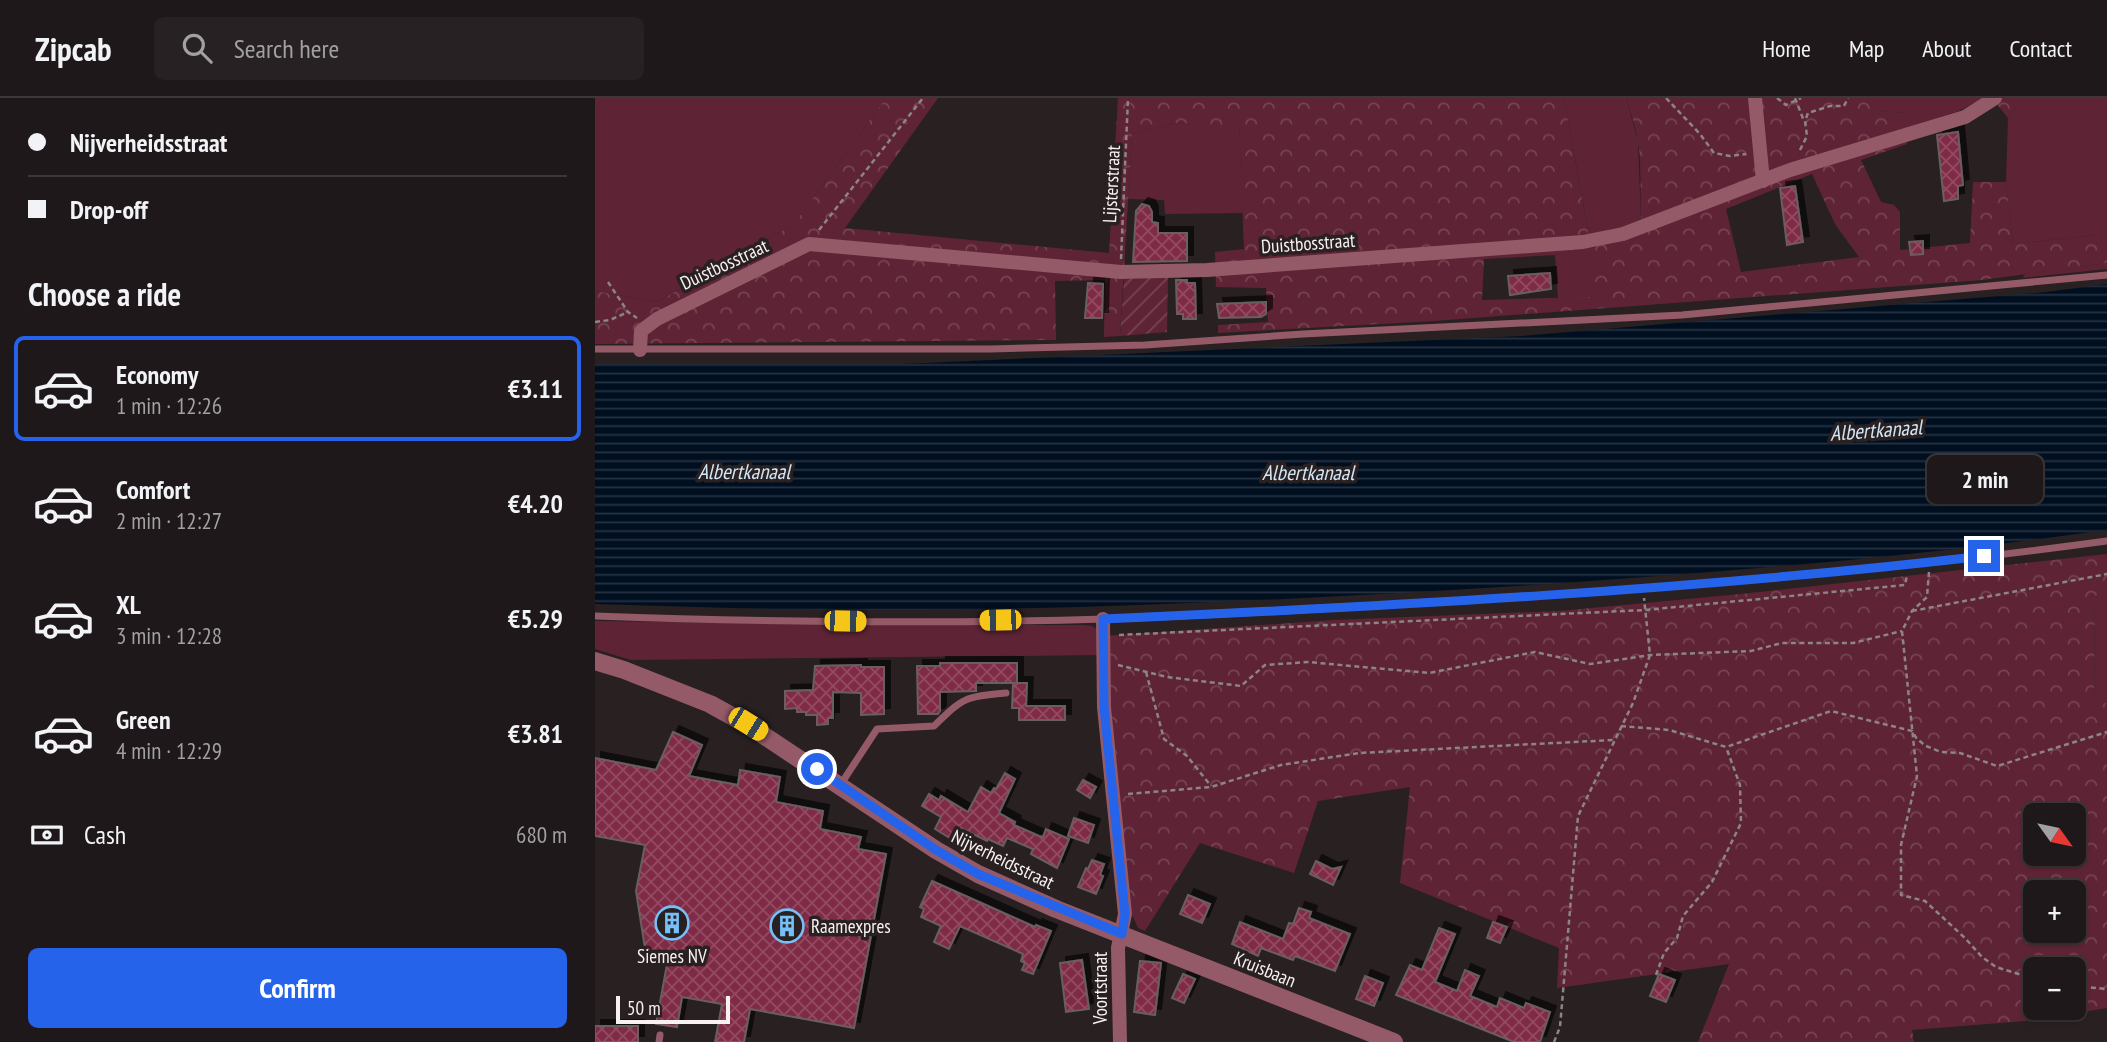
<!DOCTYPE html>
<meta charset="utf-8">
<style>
:root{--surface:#1f181a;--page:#272123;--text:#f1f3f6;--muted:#a1a0a2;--line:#3c3739;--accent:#2563eb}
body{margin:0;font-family:"PT Sans Narrow",sans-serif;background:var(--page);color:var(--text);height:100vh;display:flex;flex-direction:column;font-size:26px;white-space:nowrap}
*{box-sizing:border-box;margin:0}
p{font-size:23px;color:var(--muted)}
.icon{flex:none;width:38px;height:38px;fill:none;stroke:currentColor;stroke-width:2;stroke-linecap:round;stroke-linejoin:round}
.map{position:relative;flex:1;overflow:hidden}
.panel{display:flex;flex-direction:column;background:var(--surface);width:595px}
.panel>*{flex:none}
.top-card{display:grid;align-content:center;height:154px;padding:0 28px;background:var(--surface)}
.needle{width:46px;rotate:123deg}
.tools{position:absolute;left:1428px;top:705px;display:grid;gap:14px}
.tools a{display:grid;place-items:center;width:63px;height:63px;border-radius:10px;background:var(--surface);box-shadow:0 2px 5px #0004,0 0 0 2px var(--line);font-size:35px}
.scale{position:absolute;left:21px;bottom:18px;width:114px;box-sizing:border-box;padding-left:7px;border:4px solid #f8f1f2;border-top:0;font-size:19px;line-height:24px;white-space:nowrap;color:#f8f1f2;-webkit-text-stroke:5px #292022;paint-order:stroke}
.end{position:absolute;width:32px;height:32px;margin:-16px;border:9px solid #2563eb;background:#fff;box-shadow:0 0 0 4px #fff}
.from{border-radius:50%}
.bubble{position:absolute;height:49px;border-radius:10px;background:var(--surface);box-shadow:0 2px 5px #0004,0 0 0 2px var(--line);font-size:23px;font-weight:800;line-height:49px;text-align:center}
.car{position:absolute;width:21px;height:42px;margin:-21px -10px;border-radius:9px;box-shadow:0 0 5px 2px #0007;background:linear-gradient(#f5c518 24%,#345 0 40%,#f5c518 0 76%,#345 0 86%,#f5c518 0)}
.top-card b{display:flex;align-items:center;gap:24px;height:66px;font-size:26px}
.top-card b+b{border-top:2px solid var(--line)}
.top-card i{width:18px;height:18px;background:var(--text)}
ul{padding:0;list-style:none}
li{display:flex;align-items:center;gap:21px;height:105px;margin:0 14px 10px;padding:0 14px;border:4px solid transparent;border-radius:10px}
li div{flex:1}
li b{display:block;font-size:26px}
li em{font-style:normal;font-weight:800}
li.selected{border-color:var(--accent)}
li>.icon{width:63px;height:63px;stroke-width:1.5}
h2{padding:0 28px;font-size:32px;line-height:84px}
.pay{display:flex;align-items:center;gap:18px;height:77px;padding:0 28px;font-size:26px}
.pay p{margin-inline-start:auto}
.cta{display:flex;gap:14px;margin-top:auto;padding:14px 28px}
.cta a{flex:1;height:80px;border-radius:10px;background:var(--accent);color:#fff;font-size:28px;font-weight:800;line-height:80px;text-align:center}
header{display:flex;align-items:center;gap:42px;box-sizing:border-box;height:98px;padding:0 35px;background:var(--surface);border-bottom:2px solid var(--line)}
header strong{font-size:33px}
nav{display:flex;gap:38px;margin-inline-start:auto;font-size:24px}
.search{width:490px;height:63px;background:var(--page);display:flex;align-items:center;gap:18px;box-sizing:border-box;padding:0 24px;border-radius:10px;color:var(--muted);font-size:26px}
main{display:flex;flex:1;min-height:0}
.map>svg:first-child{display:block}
.green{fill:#5e2435}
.forest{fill:url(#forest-crowns);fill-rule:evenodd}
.garden{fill:url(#garden-furrows)}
.water{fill:url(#water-rules)}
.building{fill:url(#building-cross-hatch);stroke:#695e60;stroke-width:2;filter:url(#shadow)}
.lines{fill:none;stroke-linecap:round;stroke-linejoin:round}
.path{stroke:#8c8485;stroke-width:2.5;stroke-dasharray:5 3.5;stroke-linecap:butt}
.service{stroke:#955a68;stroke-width:7}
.minor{stroke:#955a68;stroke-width:14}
.tertiary{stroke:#955a68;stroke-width:18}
.route{stroke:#2563eb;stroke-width:9}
.labels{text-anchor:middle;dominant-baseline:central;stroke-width:7;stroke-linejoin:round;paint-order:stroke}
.street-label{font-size:19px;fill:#f8f1f2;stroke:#292022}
.poi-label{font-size:19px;fill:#f8f1f2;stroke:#292022;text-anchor:start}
.water-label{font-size:21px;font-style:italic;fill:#d2e6f5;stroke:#292022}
</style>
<header>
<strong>Zipcab</strong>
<div class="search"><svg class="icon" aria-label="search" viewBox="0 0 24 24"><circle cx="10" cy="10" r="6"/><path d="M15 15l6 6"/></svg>Search here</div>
<nav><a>Home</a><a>Map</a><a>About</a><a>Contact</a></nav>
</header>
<main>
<section class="panel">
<div class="top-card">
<b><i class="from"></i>Nijverheidsstraat</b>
<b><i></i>Drop-off</b>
</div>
<h2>Choose a ride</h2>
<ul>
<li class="selected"><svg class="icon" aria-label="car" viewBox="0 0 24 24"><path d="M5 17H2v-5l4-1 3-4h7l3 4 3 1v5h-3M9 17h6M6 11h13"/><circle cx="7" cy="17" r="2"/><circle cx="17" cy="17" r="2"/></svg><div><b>Economy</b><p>1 min · 12:26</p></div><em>€3.11</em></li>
<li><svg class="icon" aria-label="car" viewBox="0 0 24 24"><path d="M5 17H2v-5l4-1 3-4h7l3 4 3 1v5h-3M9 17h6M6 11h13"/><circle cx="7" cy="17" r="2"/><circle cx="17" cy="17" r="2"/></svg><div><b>Comfort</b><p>2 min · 12:27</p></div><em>€4.20</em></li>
<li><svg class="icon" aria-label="car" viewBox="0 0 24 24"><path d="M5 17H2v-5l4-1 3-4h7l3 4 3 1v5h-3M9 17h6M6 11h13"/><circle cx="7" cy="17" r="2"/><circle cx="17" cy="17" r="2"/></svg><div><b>XL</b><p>3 min · 12:28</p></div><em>€5.29</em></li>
<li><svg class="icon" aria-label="car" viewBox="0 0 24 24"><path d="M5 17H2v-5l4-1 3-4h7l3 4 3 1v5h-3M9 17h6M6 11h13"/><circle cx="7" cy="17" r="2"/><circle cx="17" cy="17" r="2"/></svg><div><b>Green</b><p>4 min · 12:29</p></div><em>€3.81</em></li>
</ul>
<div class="pay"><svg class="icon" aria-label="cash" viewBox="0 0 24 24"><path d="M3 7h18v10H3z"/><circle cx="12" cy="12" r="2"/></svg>Cash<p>680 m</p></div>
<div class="cta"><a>Confirm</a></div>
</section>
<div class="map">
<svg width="1512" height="944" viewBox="0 0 1512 944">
<defs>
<pattern id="forest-crowns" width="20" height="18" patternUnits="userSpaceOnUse" patternTransform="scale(1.75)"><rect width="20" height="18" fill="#5e2435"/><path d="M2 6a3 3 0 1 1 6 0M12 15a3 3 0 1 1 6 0" fill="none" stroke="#764453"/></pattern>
<pattern id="garden-furrows" width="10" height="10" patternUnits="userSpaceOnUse" patternTransform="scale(1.75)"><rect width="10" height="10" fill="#5e2435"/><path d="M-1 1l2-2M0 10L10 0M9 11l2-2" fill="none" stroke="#764453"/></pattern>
<pattern id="water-rules" width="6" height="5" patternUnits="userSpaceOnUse" patternTransform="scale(1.75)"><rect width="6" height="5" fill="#000f20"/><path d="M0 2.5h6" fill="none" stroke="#263241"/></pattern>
<pattern id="building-cross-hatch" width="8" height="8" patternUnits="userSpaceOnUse" patternTransform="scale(1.75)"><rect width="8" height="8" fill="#7f2c46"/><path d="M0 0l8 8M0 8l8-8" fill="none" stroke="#924b61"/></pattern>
<filter id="shadow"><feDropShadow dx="6" dy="-6" stdDeviation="0" flood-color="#0009"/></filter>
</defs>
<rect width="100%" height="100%" fill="#292022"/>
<g class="green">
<polygon points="0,0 291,0 199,126 62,204 0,193"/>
<polygon points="969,0 1031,0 1043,43 1046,123 1026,132 994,138"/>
<polygon points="1273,0 1388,0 1364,13 1311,30 1311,15 1285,13 1275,7"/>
<polygon points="1426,0 1512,0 1512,136 1418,146 1411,84 1413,20"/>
<polygon points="581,25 644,27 648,115 570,116 569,102 533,101 537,36"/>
<polygon points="995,150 996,200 963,200 960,157"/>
<polygon points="1512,165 1512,171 1428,180 1430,176"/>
<polygon points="1512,492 1512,605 1499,607 1500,497"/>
<polygon points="0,523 300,527 489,527 497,528 504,533 504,557 36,562 0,551"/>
</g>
<g class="forest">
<path d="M 291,0 L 343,0 L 250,130 L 514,155 L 523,0 L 969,0 L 996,150 L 1048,134 C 1043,105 1048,74 1043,44 C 1041,29 1035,14 1031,0 L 1273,0 L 1275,7 L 1285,13 L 1311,15 L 1312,46 L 1266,62 L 1286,104 L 1299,107 L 1305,114 L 1305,152 L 1375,145 L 1378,84 L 1411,84 L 1418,146 L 1512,136 L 1512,165 L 1387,182 L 839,223 L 623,235 L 623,227 L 673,224 L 671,190 L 621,189 L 620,154 L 649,151 L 644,28 L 581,25 L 537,36 L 525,238 L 509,239 L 510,182 L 460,183 L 461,242 L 0,246 L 0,193 L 62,204 L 199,126 ZM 1217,76 L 1240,126 L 1264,159 L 1146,174 L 1131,111 ZM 995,151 L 995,199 L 887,202 L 889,161 L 960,157 Z"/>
<polygon points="1397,0 1426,0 1413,20"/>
<path d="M 1512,456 L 1512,492 L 1500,498 L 1499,606 L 1512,605 L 1512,910 L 1441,922 L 1317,932 L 1319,944 L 1103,944 L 1134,866 L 962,890 L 964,850 L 805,785 L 815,689 L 723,703 L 699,775 L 605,745 L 550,833 L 543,830 L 536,814 L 509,538 L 739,522 L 965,513 L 1146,496 ZM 1440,718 L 1479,718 L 1479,756 L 1440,756 ZM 1440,794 L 1479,794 L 1479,833 L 1440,833 ZM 1440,872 L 1479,872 L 1479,910 L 1440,910 Z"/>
</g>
<polygon class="garden" points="573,179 572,234 525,238 529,181"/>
<path class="water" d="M 1512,186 L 1512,432 C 1311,460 1108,476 906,489 C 708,501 510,511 312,512 C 208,513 104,509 0,506 L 0,266 L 306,266 L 927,238 L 1451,194 Z"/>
<g class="building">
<polygon points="1363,34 1368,87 1363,88 1363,101 1349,103 1342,37"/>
<polygon points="1200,88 1208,144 1192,147 1185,90"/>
<polygon points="547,106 554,108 557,114 557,124 563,125 563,135 592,135 592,163 538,164 541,113"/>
<polygon points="1328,143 1328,156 1316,157 1314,144"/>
<polygon points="955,175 956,191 915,197 913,178"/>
<polygon points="581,182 592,182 592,185 600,185 601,221 588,221 588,216 582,216"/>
<polygon points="493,185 508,186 507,220 490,220"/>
<polygon points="671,204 671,216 666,219 624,220 622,206"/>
<polygon points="345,565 422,565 422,585 381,585 381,593 345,594 345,613 343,616 323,616 322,568 345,568"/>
<polygon points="266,567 266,569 289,569 289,616 266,617 266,595 238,594 238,620 233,620 233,626 222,627 222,617 211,617 211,614 202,614 202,610 190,611 190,593 218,592 220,568"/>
<polygon points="418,585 432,585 431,608 470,608 470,622 424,622 424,610 417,610"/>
<polygon points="78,634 107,647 94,678 143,687 145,672 185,679 181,704 228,713 225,731 266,739 263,751 291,756 259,930 155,911 149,944 120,944 127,906 87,899 82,929 61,926 73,861 51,857 41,793 50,747 0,738 0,660 61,672"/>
<polygon points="410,675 420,681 404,715 420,724 419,727 444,738 448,739 451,731 474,741 462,770 436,756 438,751 412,740 408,748 393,741 392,743 366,730 358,742 340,731 346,719 327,708 334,696 344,702 346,698 373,714 386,689 396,695 399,690 401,691"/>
<polygon points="488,682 501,689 495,700 482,692"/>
<polygon points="479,720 499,727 493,745 473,738"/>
<polygon points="497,762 509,766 505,777 508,778 501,796 483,789 491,770 493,771"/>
<polygon points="721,763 737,771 746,769 738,787 715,776"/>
<polygon points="337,783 440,829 441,827 456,833 438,876 427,872 430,865 426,863 428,856 365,828 354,851 339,844 346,828 326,819 329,811 325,809"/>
<polygon points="593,797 615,806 607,825 585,816"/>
<polygon points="704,810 716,814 714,820 755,836 740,873 700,858 698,862 666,850 663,858 637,846 645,824 688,841 694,825 698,826"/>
<polygon points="898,824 912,829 905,845 892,840"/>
<polygon points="844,830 860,836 840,884 862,893 870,872 884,878 875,898 902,909 905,900 929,910 931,905 955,914 945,944 919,944 801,897 815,867 827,872"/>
<polygon points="487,862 494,911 471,914 465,865"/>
<polygon points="545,863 566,865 560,917 539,914"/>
<polygon points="588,876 600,881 589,905 577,900"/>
<polygon points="1064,876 1080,882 1071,904 1055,898"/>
<polygon points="770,878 788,885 779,908 761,901"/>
<rect x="0" y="928" width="43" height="16"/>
</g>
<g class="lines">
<g class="path">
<polyline points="1071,0 1105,36 1119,55 1135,58 1151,56"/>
<polyline points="1182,0 1191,7 1206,0"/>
<polyline points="1200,0 1209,23"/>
<polyline points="1205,52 1212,38 1210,23 1213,15 1235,8 1249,8 1253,0"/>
<polyline points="224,132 328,0"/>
<polyline points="526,161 533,0"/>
<polyline points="13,184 33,214 42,220"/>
<polyline points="0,224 15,222 33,214"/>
<polyline points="1334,474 1332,499 1317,513 1307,533 1322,678 1306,747 1306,797 1330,803 1370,840 1387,859 1401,869 1440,881"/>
<polyline points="1317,513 1512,476"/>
<polyline points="524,537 1050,512 1310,487 1312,477"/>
<polyline points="523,567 572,579 646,588 670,567 713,564 834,575 940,554 995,566 1055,557 1156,553 1187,545 1258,545 1307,533"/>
<polyline points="551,574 569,641 592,658 616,688"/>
<polyline points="1026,628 1074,632 1131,649 1236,613 1317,633 1322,641 1331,648 1346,654 1365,655 1402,668 1512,634"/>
<polyline points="533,696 616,689 686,667 764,655 1018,642"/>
<polyline points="1061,877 1069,855 1082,840 1088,818 1117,784 1146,725 1145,687 1131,649"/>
<polyline points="1479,888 1512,891"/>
<polyline points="959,944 965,929 983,718 1038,605 1055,557 1049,500"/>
</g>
<g class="service">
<polyline points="0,251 396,251 550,247 708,236 1087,217 1512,177"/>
<path d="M 0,518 C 170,524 340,526 510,521 C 637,517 764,509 890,501 C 1098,488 1306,471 1512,443"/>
<path d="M 246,686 L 282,631 L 339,628 C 369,599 369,599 411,595"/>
<polyline points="64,944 65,937"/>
</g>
<g class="minor">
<polyline points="1160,0 1168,83"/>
<polyline points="45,252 46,233 62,221 214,146 526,174 612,172 988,144 1028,136 1195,72 1370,19 1400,0"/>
<polyline points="508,521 509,609 530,816 523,850 525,944"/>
</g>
<polyline class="tertiary" points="0,563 29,572 115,606 153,627 341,752 383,776 461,811 799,944"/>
</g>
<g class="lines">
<path class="route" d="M 222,671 L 341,752 L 383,776 L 527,836 L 530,816 L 509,609 L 508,521 C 802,508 1096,492 1389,458"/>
</g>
<defs>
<symbol id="building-ring" viewBox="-11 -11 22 22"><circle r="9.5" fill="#292022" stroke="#76c0f7" stroke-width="1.5"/><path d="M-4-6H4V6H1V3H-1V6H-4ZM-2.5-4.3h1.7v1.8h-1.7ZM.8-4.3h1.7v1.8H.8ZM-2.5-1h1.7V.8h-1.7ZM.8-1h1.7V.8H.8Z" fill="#76c0f7"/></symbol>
</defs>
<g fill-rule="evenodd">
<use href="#building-ring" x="58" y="806" width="38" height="38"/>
<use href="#building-ring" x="173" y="809" width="38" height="38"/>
</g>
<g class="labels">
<g class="street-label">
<text transform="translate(516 86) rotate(-87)">Lijsterstraat</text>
<text transform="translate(713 145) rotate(-4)">Duistbosstraat</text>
<text transform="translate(129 166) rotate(-25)">Duistbosstraat</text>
<text transform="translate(408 761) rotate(26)">Nijverheidsstraat</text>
<text transform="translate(670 871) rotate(22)">Kruisbaan</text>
<text transform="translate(505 890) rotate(-90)">Voortstraat</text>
</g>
<g class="poi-label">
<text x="216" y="828">Raamexpres</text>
<text x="77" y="858" text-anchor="middle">Siemes NV</text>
</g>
<g class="water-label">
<text transform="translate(1281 332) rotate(-4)">Albertkanaal</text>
<text x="149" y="373">Albertkanaal</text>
<text x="713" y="374">Albertkanaal</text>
</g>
</g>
</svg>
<div class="tools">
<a><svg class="needle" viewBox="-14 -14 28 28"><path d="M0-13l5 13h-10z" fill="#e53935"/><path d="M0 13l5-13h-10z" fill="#a1a0a2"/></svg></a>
<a>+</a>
<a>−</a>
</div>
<div class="scale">50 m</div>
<i class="end from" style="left:222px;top:671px"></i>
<i class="end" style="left:1389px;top:458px"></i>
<div class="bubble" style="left:1332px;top:357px;width:116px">2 min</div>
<i class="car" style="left:405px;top:522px;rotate:269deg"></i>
<i class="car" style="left:250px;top:523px;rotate:91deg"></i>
<i class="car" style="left:153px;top:626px;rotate:122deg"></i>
</div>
</main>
